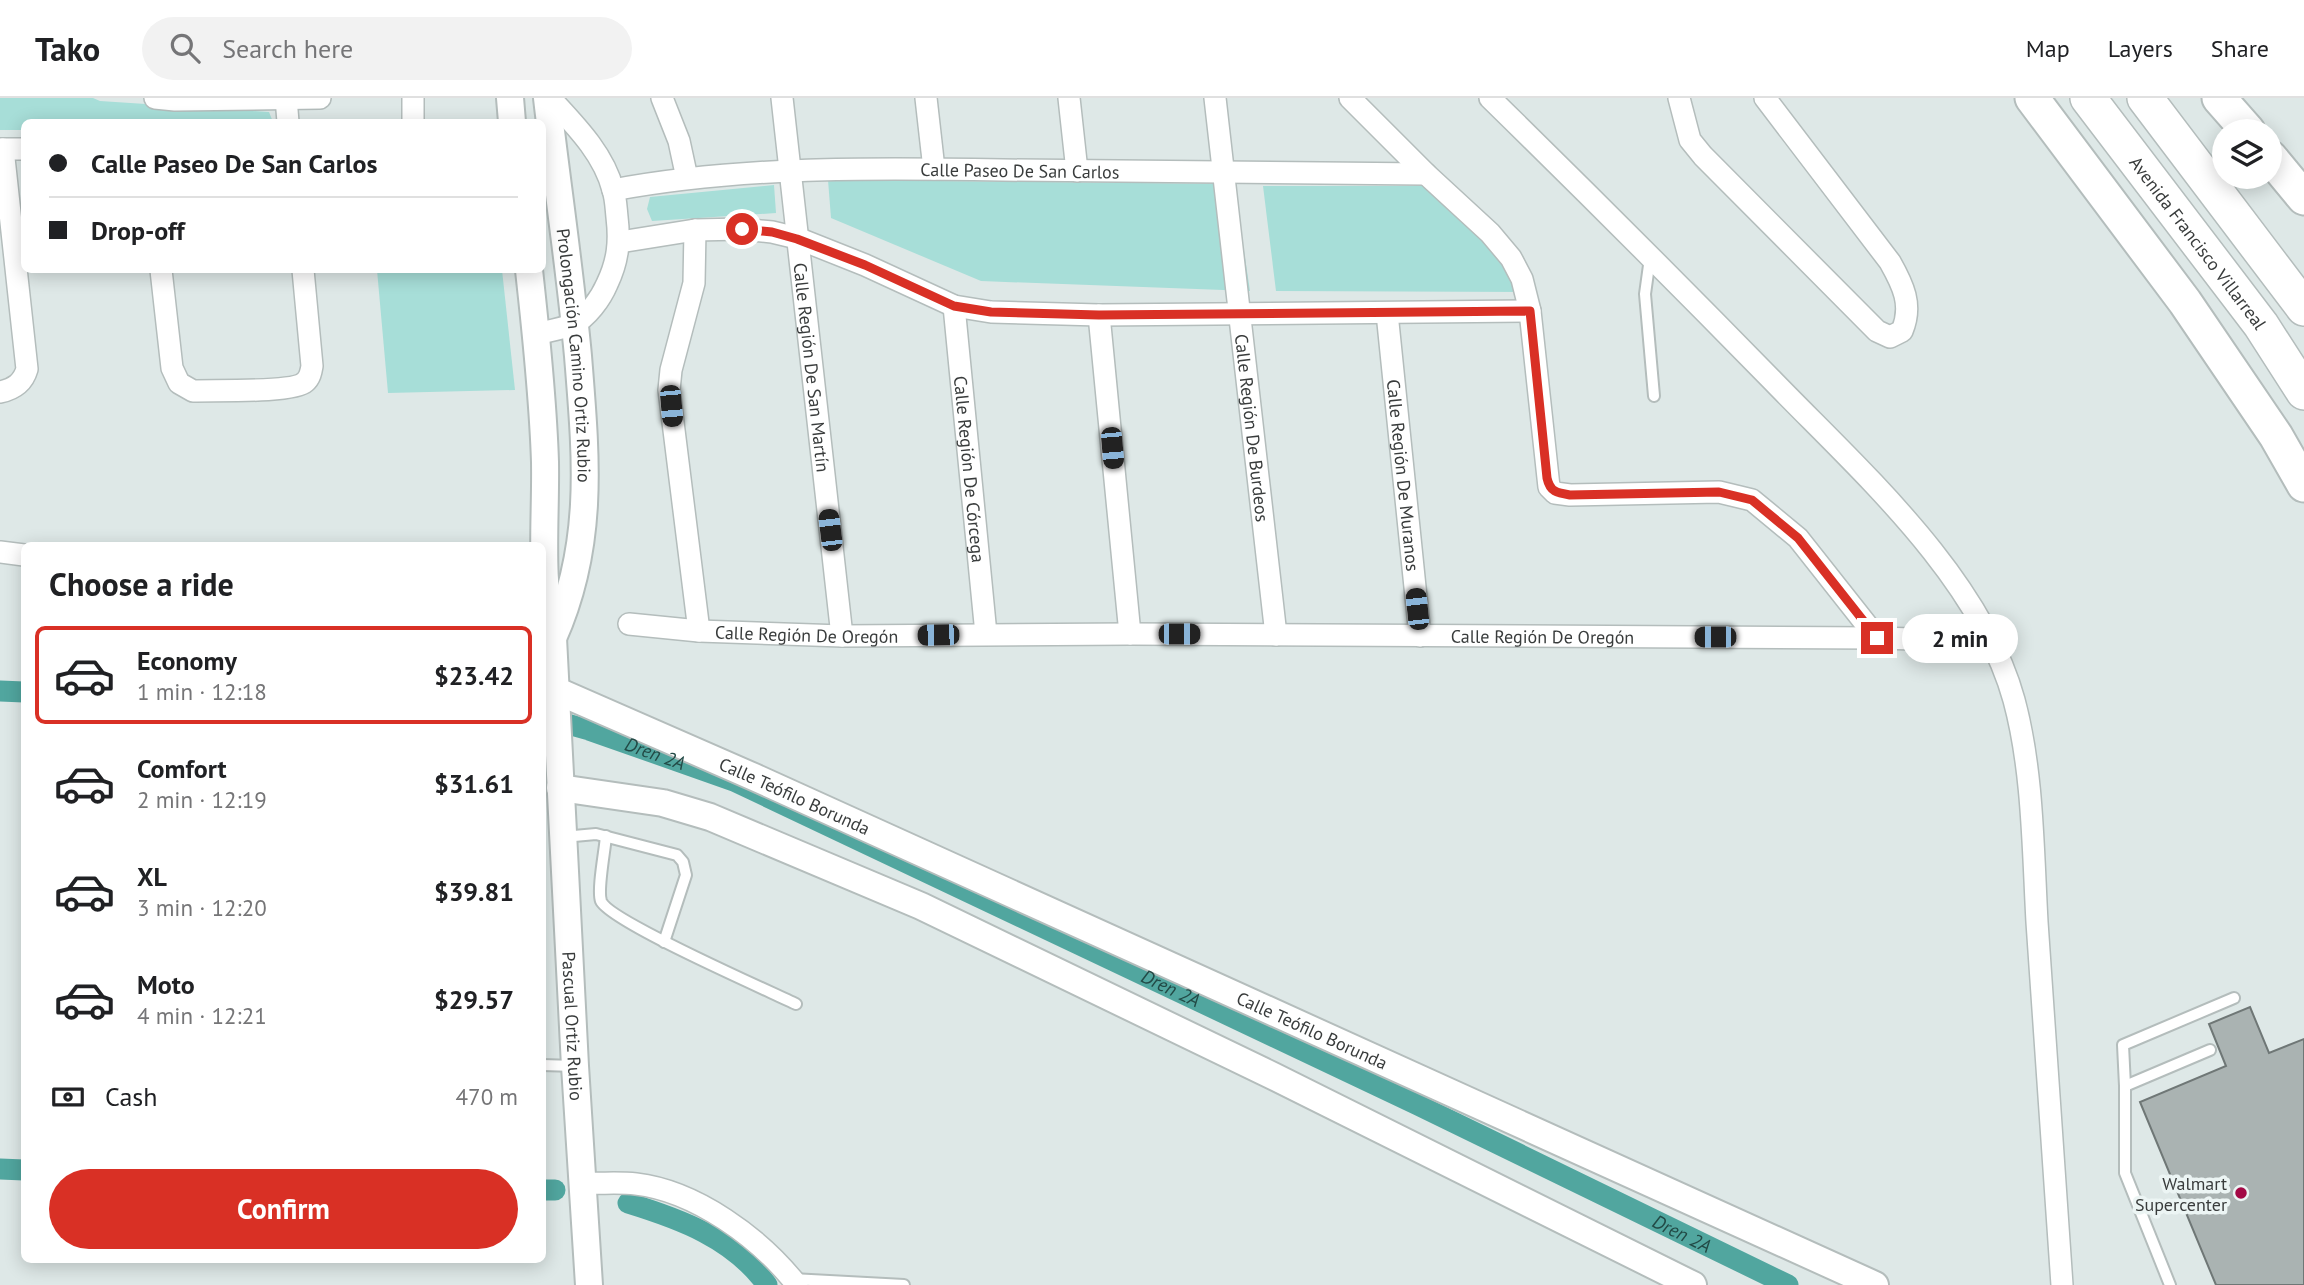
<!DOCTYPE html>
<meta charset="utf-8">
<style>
:root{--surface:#fff;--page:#f2f2f2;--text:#202124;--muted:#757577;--line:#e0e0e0;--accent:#d93025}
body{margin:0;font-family:"PT Sans",sans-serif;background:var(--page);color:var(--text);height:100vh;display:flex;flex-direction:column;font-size:26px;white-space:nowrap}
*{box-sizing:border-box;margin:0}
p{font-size:23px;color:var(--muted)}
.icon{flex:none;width:38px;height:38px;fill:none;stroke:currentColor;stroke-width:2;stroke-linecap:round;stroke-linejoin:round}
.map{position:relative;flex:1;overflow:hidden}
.drawer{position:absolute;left:21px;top:444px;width:525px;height:721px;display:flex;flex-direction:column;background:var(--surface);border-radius:10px;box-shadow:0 4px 18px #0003}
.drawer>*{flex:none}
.top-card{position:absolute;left:21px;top:21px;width:525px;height:154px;border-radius:10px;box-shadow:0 4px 18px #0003;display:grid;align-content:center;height:154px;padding:0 28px;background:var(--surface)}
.buttons{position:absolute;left:2212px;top:21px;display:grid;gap:14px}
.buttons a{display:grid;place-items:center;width:70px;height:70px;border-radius:50%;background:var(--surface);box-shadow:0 4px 18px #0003;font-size:35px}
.end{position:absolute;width:32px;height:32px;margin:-16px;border:9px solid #d93025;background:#fff;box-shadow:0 0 0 4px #fff}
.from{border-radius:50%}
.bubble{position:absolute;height:49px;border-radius:24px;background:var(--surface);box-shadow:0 4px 18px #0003;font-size:23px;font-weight:600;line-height:49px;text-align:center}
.car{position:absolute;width:21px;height:42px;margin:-21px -10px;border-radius:9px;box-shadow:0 0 5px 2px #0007;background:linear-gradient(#222 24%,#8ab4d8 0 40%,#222 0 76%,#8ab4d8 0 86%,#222 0)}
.top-card b{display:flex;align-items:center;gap:24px;height:66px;font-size:26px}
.top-card b+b{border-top:2px solid var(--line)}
.top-card i{width:18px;height:18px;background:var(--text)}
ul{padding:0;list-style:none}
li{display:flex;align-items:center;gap:21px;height:98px;margin:0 14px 10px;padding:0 14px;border:4px solid transparent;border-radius:10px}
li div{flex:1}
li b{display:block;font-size:26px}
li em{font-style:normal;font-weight:600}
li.active{border-color:var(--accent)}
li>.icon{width:63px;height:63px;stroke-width:1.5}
h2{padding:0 28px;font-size:32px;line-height:84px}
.pay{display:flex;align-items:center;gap:18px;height:77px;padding:0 28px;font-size:26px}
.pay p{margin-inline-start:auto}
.action{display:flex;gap:14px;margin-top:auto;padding:14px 28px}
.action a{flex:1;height:80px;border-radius:42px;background:var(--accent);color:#fff;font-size:28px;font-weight:600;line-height:80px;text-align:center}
header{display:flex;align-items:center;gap:42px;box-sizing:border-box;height:98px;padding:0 35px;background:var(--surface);border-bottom:2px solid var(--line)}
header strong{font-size:33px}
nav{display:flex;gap:38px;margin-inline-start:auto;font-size:24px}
.search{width:490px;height:63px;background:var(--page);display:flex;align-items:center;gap:18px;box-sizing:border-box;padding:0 24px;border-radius:38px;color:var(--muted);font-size:26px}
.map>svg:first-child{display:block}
.green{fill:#a7ded8}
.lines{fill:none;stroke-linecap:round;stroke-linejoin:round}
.canal{stroke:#51a69f;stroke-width:21}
.building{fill:#aab3b2;stroke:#6f7776;stroke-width:2}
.service-casing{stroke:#b4bdbc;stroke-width:14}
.minor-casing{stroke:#b4bdbc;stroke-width:24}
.tertiary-casing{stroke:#b4bdbc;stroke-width:30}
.primary-casing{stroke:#b4bdbc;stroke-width:37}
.trunk-casing{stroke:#b4bdbc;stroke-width:38}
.service{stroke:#fff;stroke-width:10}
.minor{stroke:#fff;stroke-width:21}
.tertiary{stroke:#fff;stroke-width:26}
.primary{stroke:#fff;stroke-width:33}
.trunk{stroke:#fff;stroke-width:35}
.route{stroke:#d93025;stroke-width:9}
.poi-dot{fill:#a30945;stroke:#ecf5f4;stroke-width:2.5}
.labels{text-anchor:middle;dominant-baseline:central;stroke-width:7;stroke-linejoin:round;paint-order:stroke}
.street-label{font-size:18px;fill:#393c3c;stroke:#ecf5f4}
.poi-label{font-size:18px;fill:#393c3c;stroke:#ecf5f4;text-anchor:end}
.water-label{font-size:19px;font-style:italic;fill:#224a46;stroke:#ecf5f4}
</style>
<header>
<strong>Tako</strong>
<div class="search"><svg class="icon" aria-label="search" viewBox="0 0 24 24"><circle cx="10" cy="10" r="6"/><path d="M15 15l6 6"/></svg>Search here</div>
<nav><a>Map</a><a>Layers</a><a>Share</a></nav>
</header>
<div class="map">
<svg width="2304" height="1187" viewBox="0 0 2304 1187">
<rect width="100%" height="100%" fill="#dee8e7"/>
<g class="green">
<polygon points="0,0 93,0 100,3 269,14 273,24 24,24 24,32 0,32"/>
<polygon points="828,82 1234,86 1250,193 981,183 831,120"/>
<polygon points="774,87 776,115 652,123 647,111 650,99"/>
<polygon points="1263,88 1442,88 1527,194 1276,193"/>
<polygon points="377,172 502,172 515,292 388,295"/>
</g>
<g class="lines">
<g class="canal">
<polyline points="0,593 24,594"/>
<path id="s1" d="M 542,619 L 589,632 L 734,683 L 1418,1007 L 1788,1187"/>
<polyline points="0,1071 24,1072"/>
<polyline points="542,1092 555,1092"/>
<path d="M 628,1105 C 680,1121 733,1140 767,1187"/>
</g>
</g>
<polygon class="building" points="2250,909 2269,955 2304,941 2304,1187 2216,1187 2140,1004 2226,968 2209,926"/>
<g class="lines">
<defs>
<g id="service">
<polyline points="1650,160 1645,196 1654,298"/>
<path d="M 606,738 C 605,752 597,792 601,803 C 609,823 767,892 796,906"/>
<polyline points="563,739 596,736 677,757 683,764 686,777 664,844"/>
<polyline points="542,967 575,968"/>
<polyline points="2125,988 2123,947 2234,900"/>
<polyline points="792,1181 904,1187"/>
<polyline points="2170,1187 2125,1075 2125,988 2210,952"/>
</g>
<g id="minor">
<polyline points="155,0 175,2 320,0"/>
<polyline points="286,0 288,24"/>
<polyline points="413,0 413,24"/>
<polyline points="662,0 679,43 687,80"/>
<path id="s2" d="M 782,0 L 842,538"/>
<polyline points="926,0 934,71"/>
<polyline points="1069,0 1077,73"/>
<path id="s3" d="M 1215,0 L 1276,537"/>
<polyline points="1350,0 1426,76 1490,135 1511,160 1522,181 1530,213 1549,389 1555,395 1570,397 1719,394 1752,402 1798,440 1877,540"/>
<path d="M 1490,0 C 1585,93 1679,187 1772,282 C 1859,372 1980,478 2014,602 C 2033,672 2033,752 2037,824 C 2046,945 2054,1066 2062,1187"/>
<path d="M 1679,0 L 1690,42 L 1703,58 L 1877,233 L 1890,239 L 1902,233 C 1913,207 1903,187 1890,164 L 1765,0"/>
<polyline points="0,51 24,51"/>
<path id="s4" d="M 613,92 C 741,68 874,70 1003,72 C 1144,74 1285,76 1426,76"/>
<polyline points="695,132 694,185 671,272 669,292 699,533"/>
<polyline points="620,144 695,132 742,131 772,134 797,140 865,167 954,208 991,214 1099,217 1530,213"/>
<path d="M 161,172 L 172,270 L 179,285 L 193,293 C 213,292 293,295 305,284 C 310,280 311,274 312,268 L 303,172"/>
<path id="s5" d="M 954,208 L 986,536"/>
<path id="s6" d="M 1387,215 L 1420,538"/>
<polyline points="1099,217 1130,536"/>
<path d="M 537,236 C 548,233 562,231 573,226 C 587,220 601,200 607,186 C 618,163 620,144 617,119 C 616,110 616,101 613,92 C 604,56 575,27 550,0"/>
<path d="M 0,294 C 14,291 23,285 27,271 L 3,51"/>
<polyline points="0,454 24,457"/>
<path id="s7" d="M 629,526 L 699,533 L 842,538 L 1130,536 L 1877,540 L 1950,542"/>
<path d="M 582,1085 C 600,1086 618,1084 636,1086 C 696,1093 760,1140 797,1187"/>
</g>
<g id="tertiary">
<polyline points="510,0 512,24"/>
<path id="s8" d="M 547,0 C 557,86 570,172 578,258 C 586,358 595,446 553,540"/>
<path id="s9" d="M 529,172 C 536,235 543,300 545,364 C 546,423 539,482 553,540 L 575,968 L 589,1187"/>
<path id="s10" d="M 555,592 L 754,679 L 1875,1187"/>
<polyline points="560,690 663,705 710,719 921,808 1273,978 1693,1187"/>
</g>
<g id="primary">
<polyline points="2032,0 2185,204 2276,338 2304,387"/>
<polyline points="2219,0 2248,33"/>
<polyline points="2270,59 2304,100"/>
</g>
<g id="trunk">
<path id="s11" d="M 2088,0 L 2261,227 L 2304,294"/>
<polyline points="2145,0 2304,210"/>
</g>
</defs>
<use href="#service" class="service-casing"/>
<use href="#minor" class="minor-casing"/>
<use href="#tertiary" class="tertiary-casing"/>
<use href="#primary" class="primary-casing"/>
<use href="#trunk" class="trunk-casing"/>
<use href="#service" class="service"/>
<use href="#minor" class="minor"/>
<use href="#tertiary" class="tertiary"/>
<use href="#primary" class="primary"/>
<use href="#trunk" class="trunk"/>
</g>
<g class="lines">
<path class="route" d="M 742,131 L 772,134 L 797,141 L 865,167 L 954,208 L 991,214 L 1099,217 L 1530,213 L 1547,380 C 1550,394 1557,395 1570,397 L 1719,394 L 1752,402 L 1798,440 L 1877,540"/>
</g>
<circle class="poi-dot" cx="2241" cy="1095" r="7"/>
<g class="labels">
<g class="street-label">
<text stroke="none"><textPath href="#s4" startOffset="408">Calle Paseo De San Carlos</textPath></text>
<text stroke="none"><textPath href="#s11" startOffset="182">Avenida Francisco Villarreal</textPath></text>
<text stroke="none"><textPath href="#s8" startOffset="259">Prolongación Camino Ortiz Rubio</textPath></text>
<text stroke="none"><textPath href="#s2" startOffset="271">Calle Región De San Martín</textPath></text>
<text stroke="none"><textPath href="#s3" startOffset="332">Calle Región De Burdeos</textPath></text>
<text stroke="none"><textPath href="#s5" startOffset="164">Calle Región De Córcega</textPath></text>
<text stroke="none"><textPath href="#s6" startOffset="163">Calle Región De Muranos</textPath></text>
<text stroke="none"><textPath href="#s7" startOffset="178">Calle Región De Oregón</textPath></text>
<text stroke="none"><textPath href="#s7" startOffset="914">Calle Región De Oregón</textPath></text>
<text stroke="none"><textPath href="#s10" startOffset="262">Calle Teófilo Borunda</textPath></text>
<text stroke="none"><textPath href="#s9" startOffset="758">Pascual Ortiz Rubio</textPath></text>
<text stroke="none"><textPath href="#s10" startOffset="830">Calle Teófilo Borunda</textPath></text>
</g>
<g class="poi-label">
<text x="2227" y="1085">Walmart<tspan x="2227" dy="21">Supercenter</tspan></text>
</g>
<g class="water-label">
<text stroke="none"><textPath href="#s1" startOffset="119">Dren 2A</textPath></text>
<text stroke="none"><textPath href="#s1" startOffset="686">Dren 2A</textPath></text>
<text stroke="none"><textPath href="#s1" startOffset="1253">Dren 2A</textPath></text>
</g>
</g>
</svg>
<div class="buttons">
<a><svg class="icon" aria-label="layers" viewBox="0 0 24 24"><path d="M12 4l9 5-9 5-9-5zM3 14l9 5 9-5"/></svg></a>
</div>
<i class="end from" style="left:742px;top:131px"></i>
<i class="end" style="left:1877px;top:540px"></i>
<div class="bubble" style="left:1902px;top:516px;width:116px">2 min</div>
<i class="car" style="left:671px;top:308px;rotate:175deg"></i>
<i class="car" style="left:1112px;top:350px;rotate:175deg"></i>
<i class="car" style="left:830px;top:432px;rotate:353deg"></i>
<i class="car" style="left:1417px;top:511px;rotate:354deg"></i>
<i class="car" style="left:1179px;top:536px;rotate:90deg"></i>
<i class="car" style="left:938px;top:537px;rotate:269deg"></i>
<i class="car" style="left:1715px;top:539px;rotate:270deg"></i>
<div class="top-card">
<b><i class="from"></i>Calle Paseo De San Carlos</b>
<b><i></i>Drop-off</b>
</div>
<section class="drawer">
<h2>Choose a ride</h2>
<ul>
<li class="active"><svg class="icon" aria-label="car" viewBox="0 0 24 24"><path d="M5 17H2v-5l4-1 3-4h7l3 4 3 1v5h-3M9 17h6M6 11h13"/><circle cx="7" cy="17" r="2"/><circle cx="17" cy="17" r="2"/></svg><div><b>Economy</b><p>1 min · 12:18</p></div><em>$23.42</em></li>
<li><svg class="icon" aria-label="car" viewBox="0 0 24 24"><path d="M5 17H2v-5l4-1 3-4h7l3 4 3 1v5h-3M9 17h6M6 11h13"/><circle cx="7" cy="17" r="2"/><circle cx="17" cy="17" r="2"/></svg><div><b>Comfort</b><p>2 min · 12:19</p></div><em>$31.61</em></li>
<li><svg class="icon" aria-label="car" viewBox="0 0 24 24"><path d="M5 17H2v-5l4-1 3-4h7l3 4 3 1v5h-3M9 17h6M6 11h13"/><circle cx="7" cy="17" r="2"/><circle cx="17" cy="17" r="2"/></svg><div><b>XL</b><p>3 min · 12:20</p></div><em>$39.81</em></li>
<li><svg class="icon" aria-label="car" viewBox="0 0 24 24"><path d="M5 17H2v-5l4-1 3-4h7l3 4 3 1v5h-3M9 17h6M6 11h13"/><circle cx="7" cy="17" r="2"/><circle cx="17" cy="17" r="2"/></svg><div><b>Moto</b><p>4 min · 12:21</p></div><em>$29.57</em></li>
</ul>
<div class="pay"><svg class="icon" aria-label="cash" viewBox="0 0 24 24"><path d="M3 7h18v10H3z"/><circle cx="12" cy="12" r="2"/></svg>Cash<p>470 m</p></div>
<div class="action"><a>Confirm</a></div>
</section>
</div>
